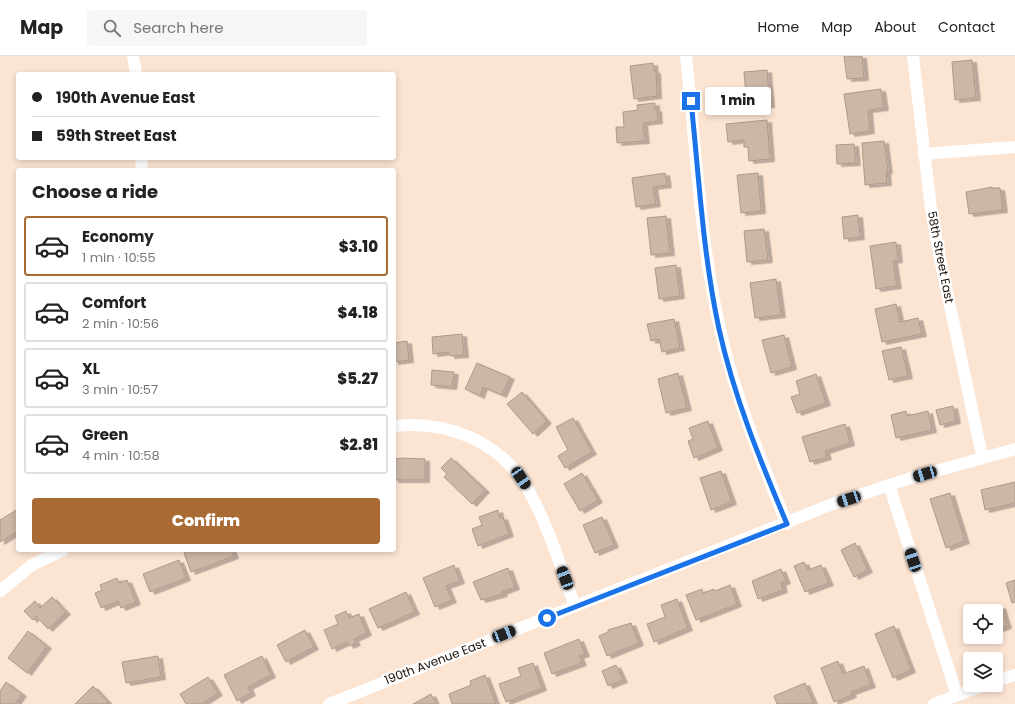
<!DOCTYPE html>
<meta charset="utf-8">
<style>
:root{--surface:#fff;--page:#f6f6f6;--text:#222;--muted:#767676;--line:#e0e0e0;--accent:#aa6a33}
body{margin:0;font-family:Poppins,sans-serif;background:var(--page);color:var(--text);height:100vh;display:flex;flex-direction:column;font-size:15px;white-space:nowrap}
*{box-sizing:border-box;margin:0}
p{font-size:13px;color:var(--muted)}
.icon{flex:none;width:22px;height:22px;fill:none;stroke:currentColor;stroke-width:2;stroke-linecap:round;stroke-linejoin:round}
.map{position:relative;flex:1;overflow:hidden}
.side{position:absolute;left:16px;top:112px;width:380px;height:384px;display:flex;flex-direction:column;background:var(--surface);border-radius:4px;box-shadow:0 2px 6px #0003}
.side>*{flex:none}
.top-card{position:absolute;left:16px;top:16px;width:380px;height:88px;border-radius:4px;box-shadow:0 2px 6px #0003;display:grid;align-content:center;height:88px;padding:0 16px;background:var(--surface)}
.buttons{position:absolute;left:963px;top:548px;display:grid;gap:8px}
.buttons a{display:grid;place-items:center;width:40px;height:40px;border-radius:4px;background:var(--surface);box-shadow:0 2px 6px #0003;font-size:20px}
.end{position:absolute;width:18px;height:18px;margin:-9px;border:5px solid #1a73e8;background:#fff;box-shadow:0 0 0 2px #fff}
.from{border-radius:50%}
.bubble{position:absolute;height:28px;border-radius:4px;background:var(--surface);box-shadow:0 2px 6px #0003;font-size:13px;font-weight:800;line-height:28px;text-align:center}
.car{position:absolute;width:12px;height:24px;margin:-12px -6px;border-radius:5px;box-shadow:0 0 3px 1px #0007;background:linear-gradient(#222 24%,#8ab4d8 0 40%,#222 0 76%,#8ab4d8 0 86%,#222 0)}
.top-card b{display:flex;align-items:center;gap:14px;height:38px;font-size:15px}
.top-card b+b{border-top:1px solid var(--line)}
.top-card i{width:10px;height:10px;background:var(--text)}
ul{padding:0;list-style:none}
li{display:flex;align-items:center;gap:12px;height:60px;margin:0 8px 6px;padding:0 8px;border:2px solid var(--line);border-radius:4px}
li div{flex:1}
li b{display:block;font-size:15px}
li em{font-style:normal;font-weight:800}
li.current{border-color:var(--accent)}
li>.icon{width:36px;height:36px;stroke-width:1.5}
h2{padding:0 16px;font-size:18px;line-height:48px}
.action{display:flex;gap:8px;margin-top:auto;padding:8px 16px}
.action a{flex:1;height:46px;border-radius:4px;background:var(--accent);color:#fff;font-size:16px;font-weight:800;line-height:46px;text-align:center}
header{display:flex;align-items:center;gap:24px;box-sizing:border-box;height:56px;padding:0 20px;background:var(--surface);border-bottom:1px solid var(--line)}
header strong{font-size:19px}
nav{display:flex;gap:22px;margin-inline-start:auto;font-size:14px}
.search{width:280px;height:36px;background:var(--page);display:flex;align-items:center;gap:10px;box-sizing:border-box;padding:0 14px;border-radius:4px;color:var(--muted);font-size:15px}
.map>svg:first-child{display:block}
.building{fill:#ccb6a5;stroke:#ae9989;filter:url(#shadow)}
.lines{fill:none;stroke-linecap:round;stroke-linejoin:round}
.minor{stroke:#fff;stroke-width:12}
.route{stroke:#1a73e8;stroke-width:5}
.labels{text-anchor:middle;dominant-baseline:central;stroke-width:4;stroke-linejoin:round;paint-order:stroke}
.street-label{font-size:12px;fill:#160e08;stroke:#fff}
</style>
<header>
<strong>Map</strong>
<div class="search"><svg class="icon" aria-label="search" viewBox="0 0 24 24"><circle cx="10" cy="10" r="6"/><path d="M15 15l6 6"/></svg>Search here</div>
<nav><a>Home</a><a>Map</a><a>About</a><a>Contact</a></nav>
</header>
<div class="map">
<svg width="1015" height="648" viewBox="0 0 1015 648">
<defs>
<filter id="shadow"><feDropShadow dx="4.5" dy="2.5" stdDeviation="0" flood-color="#0004"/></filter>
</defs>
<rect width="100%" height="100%" fill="#fce4d3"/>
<g class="building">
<polygon points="844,0 862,0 864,22 847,23"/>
<polygon points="972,4 976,42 955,44 952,6"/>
<polygon points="653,7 654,15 656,15 657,40 634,43 630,10"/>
<polygon points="767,14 770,49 747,51 744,16"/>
<polygon points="881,33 884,52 868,54 870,75 850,78 844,38"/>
<polygon points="655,47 655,53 657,53 658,65 643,67 645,85 617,87 616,71 624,71 623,56 638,54 637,49"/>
<polygon points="767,64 770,103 749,105 748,91 744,91 744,84 728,86 726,68"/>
<polygon points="884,85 888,115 886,115 887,127 865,129 862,87"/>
<polygon points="854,88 856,107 837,108 836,89"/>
<polygon points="665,117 667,129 653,131 656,148 636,151 632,122"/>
<polygon points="758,117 761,155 741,157 737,119"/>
<polygon points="992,131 992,132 1000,132 1003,154 969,158 966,136"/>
<polygon points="858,159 860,181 844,183 842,161"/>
<polygon points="666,160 670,197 651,199 647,162"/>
<polygon points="764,173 768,204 747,206 744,175"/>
<polygon points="896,186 898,204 893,205 897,230 876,233 870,190"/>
<polygon points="676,209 680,240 659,243 655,212"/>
<polygon points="776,223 781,259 755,262 750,227"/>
<polygon points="896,248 900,266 918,262 922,278 882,286 875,253"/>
<polygon points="674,263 680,292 662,296 659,283 651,285 647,268"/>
<polygon points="462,278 464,299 450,300 449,296 433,298 432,281"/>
<polygon points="784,279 792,311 771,317 762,284"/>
<polygon points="407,285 409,304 394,306 394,287"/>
<polygon points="901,291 908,320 889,324 882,295"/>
<polygon points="477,307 510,321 502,339 483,331 480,340 465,333"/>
<polygon points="432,314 454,316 452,331 431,329"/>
<polygon points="678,317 687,352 666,357 658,323"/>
<polygon points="816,318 826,347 797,357 791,341 800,338 796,325"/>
<polygon points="522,336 547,365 533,378 507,348"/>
<polygon points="953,350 956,365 940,369 936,354"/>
<polygon points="906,355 907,360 928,355 932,374 896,382 891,359"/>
<polygon points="573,362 592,396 565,412 558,400 568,394 556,371"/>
<polygon points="708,365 718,392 694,402 688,385 693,383 689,372"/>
<polygon points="845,368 850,387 825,395 827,401 810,406 802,381"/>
<polygon points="403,402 425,403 425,424 394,424 394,403"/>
<polygon points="451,402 485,434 472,448 444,421 447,418 441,412"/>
<polygon points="721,415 732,446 711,454 700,422"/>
<polygon points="582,417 598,444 580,455 564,428"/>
<polygon points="1015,426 1015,447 985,454 981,434"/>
<polygon points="950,437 965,485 946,492 930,443"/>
<polygon points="18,453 18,475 0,486 0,464"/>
<polygon points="498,454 500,462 503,461 509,478 478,490 472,473 482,469 479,461"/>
<polygon points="602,461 614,489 595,497 583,469"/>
<polygon points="855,487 868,514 854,521 841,494"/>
<polygon points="192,494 232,494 234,500 191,516 184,497"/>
<polygon points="179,504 186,522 150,536 143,518"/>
<polygon points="804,506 808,514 821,509 829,527 805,536 794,510"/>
<polygon points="454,509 460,525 446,530 452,544 435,551 423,522"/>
<polygon points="508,512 515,531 502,536 503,538 481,544 473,526"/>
<polygon points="781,513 786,525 781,527 783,534 758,543 752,525"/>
<polygon points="117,522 119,527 127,524 136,546 121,552 118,545 101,552 95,537 102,534 100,529"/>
<polygon points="1015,524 1015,546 1012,547 1006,527"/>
<polygon points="730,529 737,548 696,564 686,539 702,533 703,537 714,533 715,535"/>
<polygon points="406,536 415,556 378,572 369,553"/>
<polygon points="52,541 66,556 48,573 36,560 33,564 24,555 35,545 40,552"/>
<polygon points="677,543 688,572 654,586 647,568 665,561 661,549"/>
<polygon points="1001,550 1007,570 996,574 996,555 986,555"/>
<polygon points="346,555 349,562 359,558 367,577 354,583 356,587 349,590 347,586 332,593 324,574 338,568 335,560"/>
<polygon points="631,567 639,587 607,600 599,580 608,576 608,574"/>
<polygon points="894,570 911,614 893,622 875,578"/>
<polygon points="305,574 314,591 286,606 277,589"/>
<polygon points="28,575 47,590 27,617 8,602"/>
<polygon points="579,583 585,598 579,600 582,607 552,618 544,597"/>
<polygon points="158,600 161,621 126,627 122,606"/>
<polygon points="262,600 271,619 248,631 251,637 237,645 224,619"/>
<polygon points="838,605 843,618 864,610 871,629 851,636 852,639 834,646 821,612"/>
<polygon points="533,607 542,632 506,646 499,628 521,620 518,612"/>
<polygon points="616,609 623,624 608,630 602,615"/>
<polygon points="485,619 496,648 452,648 449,638 471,629 470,625"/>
<polygon points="208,621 218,637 201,648 186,648 180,638"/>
<polygon points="6,626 22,638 15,648 0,648 0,635"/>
<polygon points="805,627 814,648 777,648 774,640"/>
<polygon points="93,630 108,646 106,648 75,648"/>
<polygon points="431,638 436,648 413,648"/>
</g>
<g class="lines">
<g class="minor">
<polyline points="133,0 136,18"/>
<path d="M 686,0 C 696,90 700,186 720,273 C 735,341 761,404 787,468"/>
<polyline points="913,0 931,153 940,203 982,400"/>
<polyline points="924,98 1015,91"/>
<polyline points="141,114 142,102"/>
<path d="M 394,370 C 446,364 500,385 527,432 C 547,465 561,513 575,550"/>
<polyline points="889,429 957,639"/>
<polyline points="0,535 32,509 63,494"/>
<polyline points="996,625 1015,619"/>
<polyline points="329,648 835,447 911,422 1015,393"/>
<polyline points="934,648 985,629"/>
</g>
</g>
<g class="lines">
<path class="route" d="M 547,562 L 787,468 C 760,404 734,341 719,273 C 703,199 699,121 691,45"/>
</g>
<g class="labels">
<g class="street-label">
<text transform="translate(941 201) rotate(79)">58th Street East</text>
<text transform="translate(435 605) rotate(-21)">190th Avenue East</text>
</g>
</g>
</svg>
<div class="buttons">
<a><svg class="icon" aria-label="locate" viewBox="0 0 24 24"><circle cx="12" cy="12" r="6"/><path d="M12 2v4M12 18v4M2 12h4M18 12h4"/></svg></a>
<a><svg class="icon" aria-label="layers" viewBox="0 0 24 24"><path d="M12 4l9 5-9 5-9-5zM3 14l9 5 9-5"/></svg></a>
</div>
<i class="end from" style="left:547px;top:562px"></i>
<i class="end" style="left:691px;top:45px"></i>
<div class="bubble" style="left:705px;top:31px;width:66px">1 min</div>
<i class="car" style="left:925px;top:418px;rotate:254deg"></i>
<i class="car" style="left:521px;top:422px;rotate:146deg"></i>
<i class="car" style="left:849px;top:443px;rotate:252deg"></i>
<i class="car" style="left:913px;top:504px;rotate:342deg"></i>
<i class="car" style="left:565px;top:522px;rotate:339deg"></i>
<i class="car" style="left:504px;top:578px;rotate:69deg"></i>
<div class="top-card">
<b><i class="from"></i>190th Avenue East</b>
<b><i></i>59th Street East</b>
</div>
<section class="side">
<h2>Choose a ride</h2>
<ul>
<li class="current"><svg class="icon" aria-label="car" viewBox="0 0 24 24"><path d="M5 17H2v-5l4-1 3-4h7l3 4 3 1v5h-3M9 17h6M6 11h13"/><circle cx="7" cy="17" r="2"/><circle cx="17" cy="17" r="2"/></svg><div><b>Economy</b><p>1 min · 10:55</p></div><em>$3.10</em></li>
<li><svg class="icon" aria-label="car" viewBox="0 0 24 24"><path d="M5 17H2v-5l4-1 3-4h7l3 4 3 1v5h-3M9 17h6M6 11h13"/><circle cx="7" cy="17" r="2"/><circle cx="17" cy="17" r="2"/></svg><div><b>Comfort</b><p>2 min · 10:56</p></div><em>$4.18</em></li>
<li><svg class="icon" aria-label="car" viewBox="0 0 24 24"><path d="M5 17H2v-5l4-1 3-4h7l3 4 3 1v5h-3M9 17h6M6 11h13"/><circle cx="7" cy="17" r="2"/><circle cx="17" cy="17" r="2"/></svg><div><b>XL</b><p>3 min · 10:57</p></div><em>$5.27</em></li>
<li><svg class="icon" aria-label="car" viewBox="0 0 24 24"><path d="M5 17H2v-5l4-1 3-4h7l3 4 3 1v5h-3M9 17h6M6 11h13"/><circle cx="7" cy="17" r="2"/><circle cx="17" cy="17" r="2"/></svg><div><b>Green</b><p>4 min · 10:58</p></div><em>$2.81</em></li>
</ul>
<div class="action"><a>Confirm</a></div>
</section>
</div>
